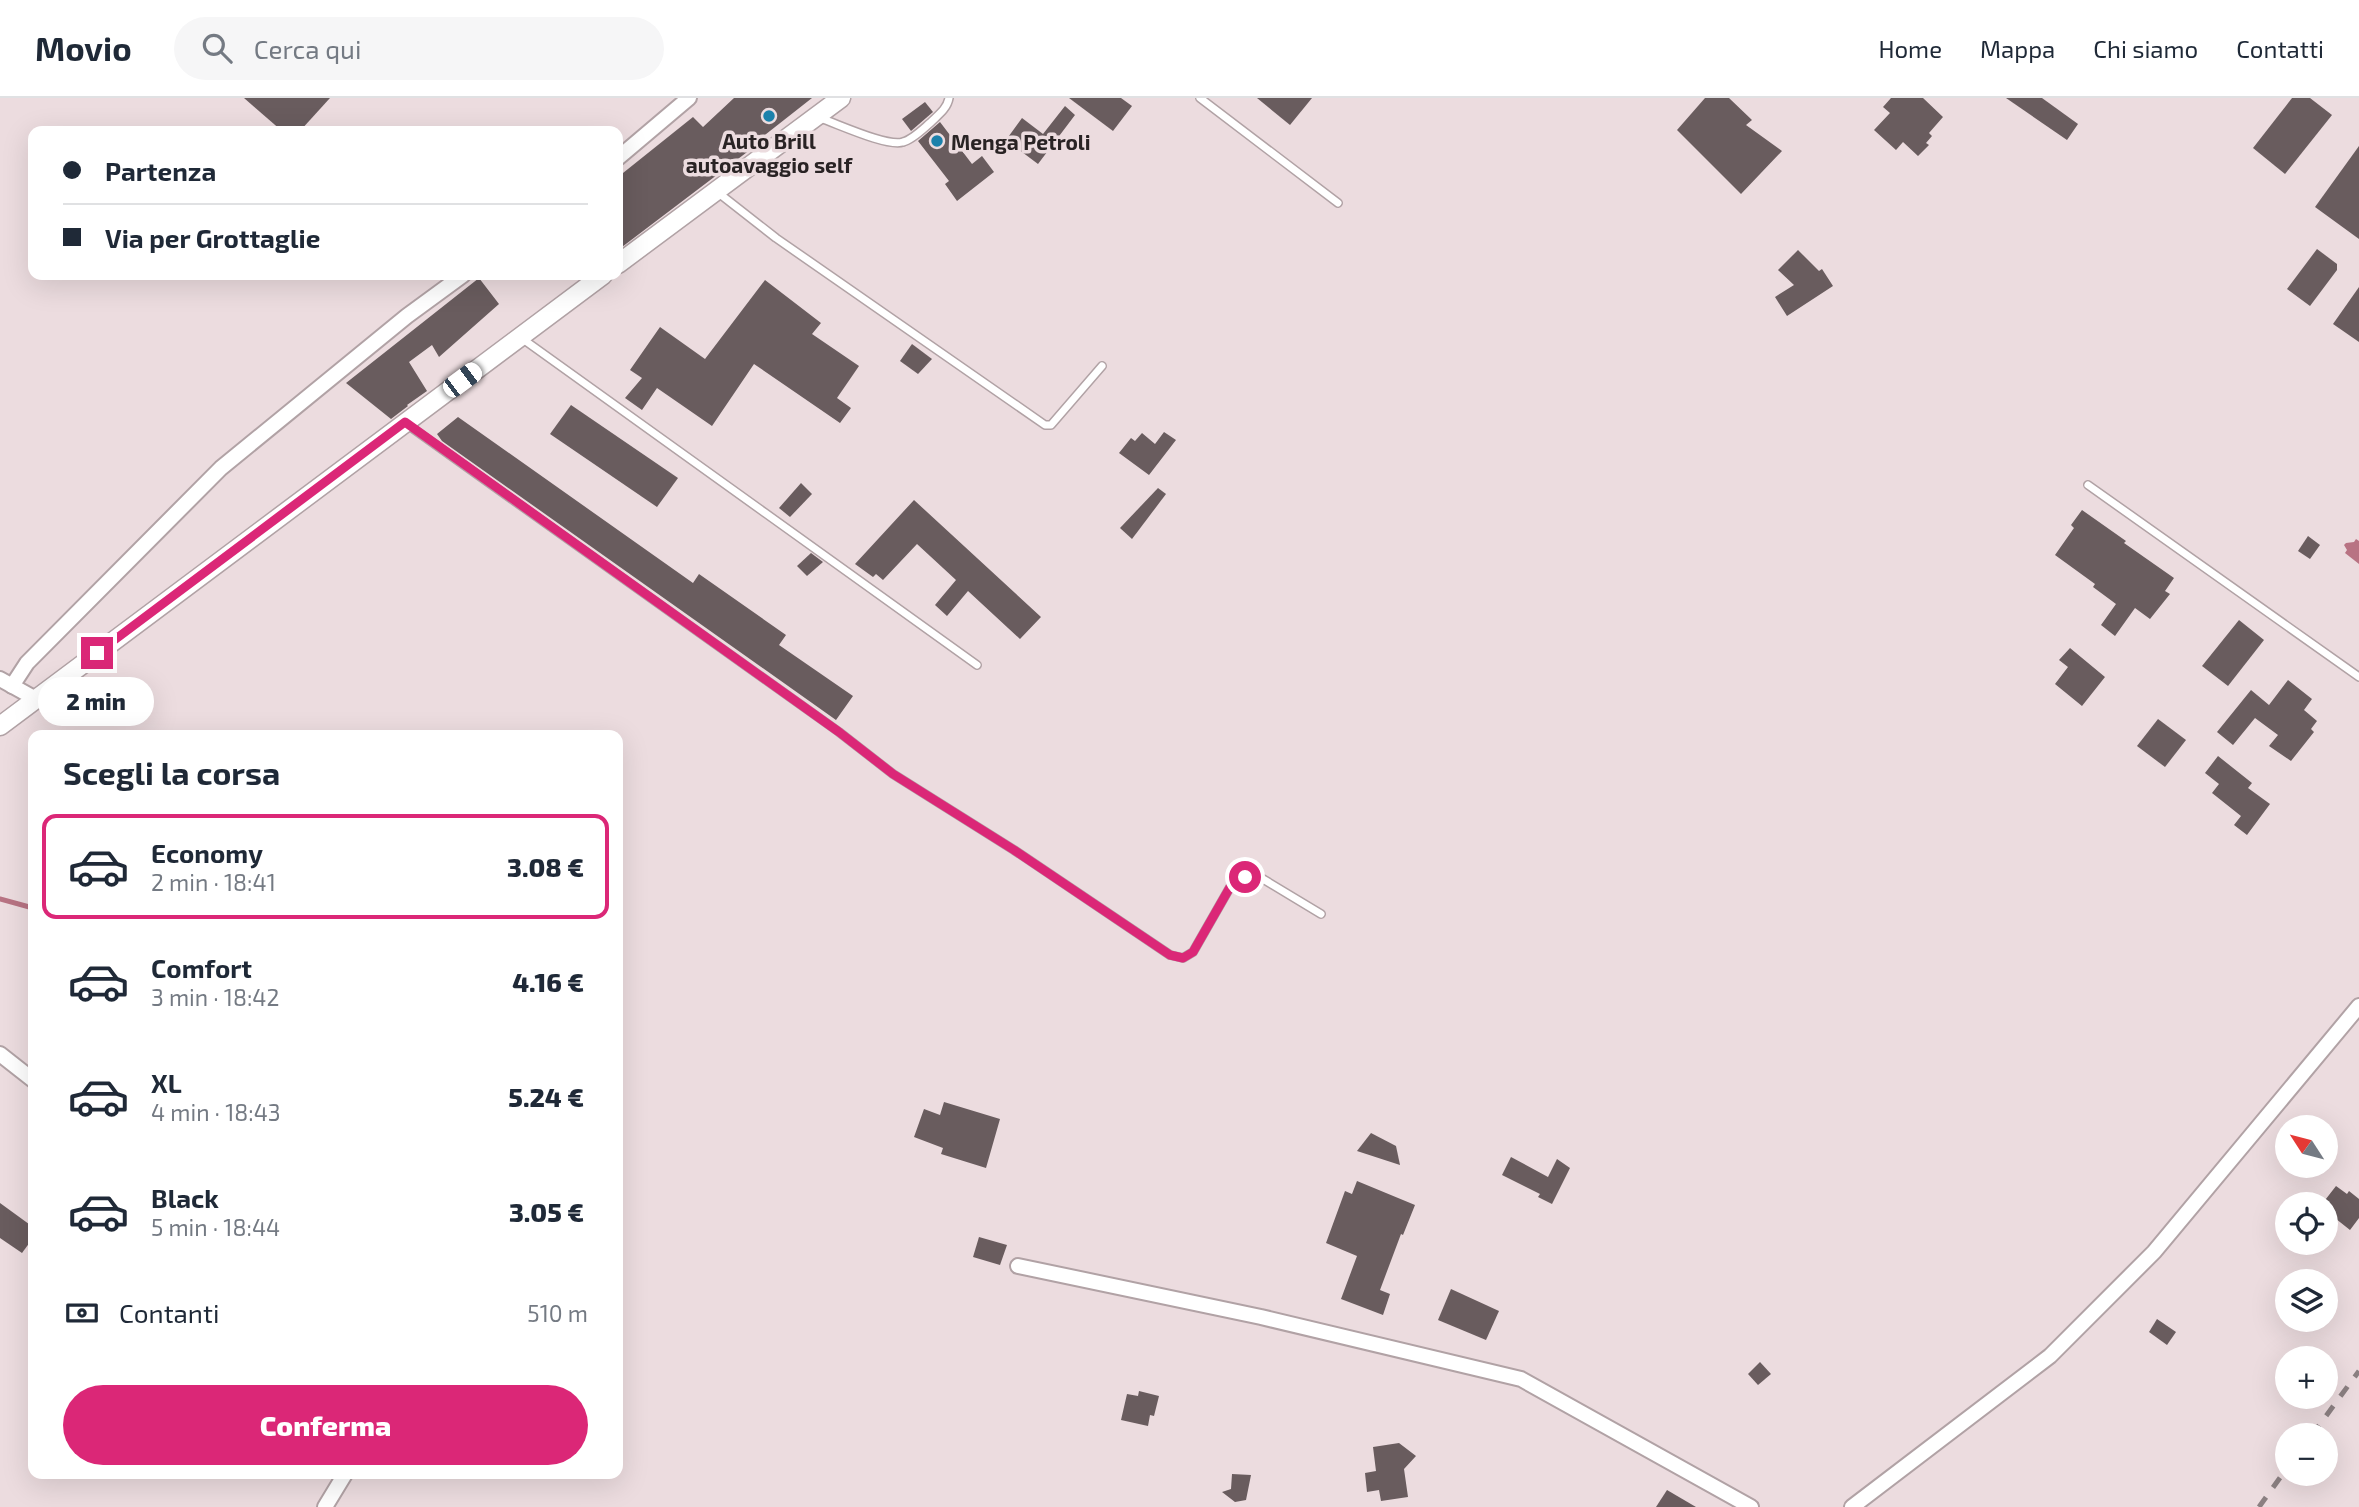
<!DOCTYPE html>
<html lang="it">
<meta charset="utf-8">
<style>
:root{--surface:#fff;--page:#f6f6f7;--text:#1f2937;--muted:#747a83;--line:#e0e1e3;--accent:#db2777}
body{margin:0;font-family:"Exo 2",sans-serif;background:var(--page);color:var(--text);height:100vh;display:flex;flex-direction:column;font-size:26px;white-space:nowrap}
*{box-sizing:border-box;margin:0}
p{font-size:23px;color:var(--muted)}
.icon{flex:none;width:38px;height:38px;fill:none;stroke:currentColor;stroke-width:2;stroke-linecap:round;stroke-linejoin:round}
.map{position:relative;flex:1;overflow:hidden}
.panel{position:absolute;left:28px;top:632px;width:595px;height:749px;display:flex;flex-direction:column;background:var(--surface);border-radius:14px;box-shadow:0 7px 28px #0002}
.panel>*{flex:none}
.banner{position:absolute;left:28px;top:28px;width:595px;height:154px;border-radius:14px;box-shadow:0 7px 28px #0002;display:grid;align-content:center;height:154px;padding:0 35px;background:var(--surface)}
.needle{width:46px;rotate:306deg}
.tools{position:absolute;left:2275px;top:1017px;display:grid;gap:14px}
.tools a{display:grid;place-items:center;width:63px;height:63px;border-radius:50%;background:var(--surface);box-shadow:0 7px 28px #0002;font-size:35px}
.end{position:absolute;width:32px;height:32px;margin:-16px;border:9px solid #db2777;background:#fff;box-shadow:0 0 0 4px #fff}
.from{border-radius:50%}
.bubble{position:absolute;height:49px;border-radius:24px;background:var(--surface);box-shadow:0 7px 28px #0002;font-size:23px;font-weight:800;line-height:49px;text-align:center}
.car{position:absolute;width:21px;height:42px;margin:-21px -10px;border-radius:9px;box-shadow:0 0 5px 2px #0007;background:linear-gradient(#fff 24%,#345 0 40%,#fff 0 76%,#345 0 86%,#fff 0)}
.banner b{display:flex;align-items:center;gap:24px;height:66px;font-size:26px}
.banner b+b{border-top:2px solid var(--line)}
.banner i{width:18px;height:18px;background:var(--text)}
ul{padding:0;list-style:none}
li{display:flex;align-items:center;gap:21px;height:105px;margin:0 14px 10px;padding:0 21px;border:4px solid transparent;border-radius:14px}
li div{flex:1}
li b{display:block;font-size:26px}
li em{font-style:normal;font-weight:800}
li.active{border-color:var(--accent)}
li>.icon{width:63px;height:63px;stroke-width:1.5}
h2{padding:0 35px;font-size:32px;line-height:84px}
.pay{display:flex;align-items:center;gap:18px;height:77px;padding:0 35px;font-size:26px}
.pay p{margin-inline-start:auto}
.cta{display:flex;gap:14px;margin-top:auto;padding:14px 35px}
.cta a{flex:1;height:80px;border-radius:42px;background:var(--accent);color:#fff;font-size:28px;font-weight:800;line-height:80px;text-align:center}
header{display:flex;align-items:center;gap:42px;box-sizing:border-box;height:98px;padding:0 35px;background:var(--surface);border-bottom:2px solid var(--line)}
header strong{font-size:33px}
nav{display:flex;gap:38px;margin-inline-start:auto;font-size:24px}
.search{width:490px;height:63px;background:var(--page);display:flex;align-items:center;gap:18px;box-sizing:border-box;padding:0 24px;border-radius:38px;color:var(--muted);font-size:26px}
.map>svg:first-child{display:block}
.water{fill:#b87383}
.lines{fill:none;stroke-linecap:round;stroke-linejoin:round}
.stream{stroke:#b87383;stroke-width:5}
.building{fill:#695c5e}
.service-casing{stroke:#b1a2a5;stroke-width:10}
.minor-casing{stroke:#b1a2a5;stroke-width:18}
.tertiary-casing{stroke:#b1a2a5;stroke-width:21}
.service{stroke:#fff;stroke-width:7}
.minor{stroke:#fff;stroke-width:14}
.tertiary{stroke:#fff;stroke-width:18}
.rail{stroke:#8b8082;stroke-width:5;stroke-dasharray:12 12;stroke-linecap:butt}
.route{stroke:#db2777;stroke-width:9}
.poi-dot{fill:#1b81ab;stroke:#ecdcdf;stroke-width:2.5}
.labels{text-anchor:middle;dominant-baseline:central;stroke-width:7;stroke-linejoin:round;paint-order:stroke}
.poi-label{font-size:21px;font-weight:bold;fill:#292324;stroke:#ecdcdf}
</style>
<header>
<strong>Movio</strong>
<div class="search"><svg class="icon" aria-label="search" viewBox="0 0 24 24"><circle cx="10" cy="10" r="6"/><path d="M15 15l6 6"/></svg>Cerca qui</div>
<nav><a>Home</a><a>Mappa</a><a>Chi siamo</a><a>Contatti</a></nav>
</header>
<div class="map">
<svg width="2359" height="1409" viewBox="0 0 2359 1409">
<rect width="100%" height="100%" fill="#ecdcdf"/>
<polygon class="water" points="2356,441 2359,443 2359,466 2345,455 2347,452 2344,447 2346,445 2354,444"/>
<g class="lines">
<polyline class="stream" points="0,801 33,810"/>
</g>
<g class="building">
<polygon points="244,0 330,0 300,33 282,33"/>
<polygon points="734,0 812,0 761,40 763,42 618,152 618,79 693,19 703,29"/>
<polygon points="1069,0 1121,0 1132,8 1113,33"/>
<polygon points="1257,0 1312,0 1290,27"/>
<polygon points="1705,0 1729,0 1752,22 1746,27 1782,53 1741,96 1677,32"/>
<polygon points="1891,0 1923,0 1943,19 1929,35 1932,38 1926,45 1929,47 1918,58 1903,44 1896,52 1874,32 1890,15 1883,9"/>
<polygon points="2006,0 2042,0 2078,26 2067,42"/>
<polygon points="2292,0 2310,0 2332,17 2285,76 2253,50"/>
<polygon points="925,4 933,14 911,33 902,21"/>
<polygon points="1065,8 1075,17 1038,66 1006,42 1022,20 1043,36"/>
<polygon points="940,24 972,66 982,58 994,74 957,103 945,86 949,83 918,43"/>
<polygon points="2359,48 2359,141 2315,109"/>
<polygon points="2317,151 2337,166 2337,172 2310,208 2287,191"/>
<polygon points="1798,152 1819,173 1822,171 1833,188 1787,218 1775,199 1794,187 1778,172"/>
<polygon points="479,180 499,206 439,259 432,247 409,264 427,293 407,307 408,308 391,321 346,285"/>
<polygon points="765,182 821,225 812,236 859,268 837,300 851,310 840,325 754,266 712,328 657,290 642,312 625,300 642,280 630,272 660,229 705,261"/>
<polygon points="2359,189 2359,244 2333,226"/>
<polygon points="912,246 932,261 918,276 900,263"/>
<polygon points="571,307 678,380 657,409 550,336"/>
<polygon points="458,319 693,485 699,476 786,537 779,547 853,598 836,622 442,343 437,336"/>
<polygon points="1164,334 1176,342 1149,377 1119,355 1131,340 1135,343 1142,335 1155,346"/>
<polygon points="801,385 812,396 790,419 779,410"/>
<polygon points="1158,390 1166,396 1132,441 1120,430"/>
<polygon points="914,402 1041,519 1020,541 968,493 947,518 935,507 956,482 917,446 883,482 876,476 873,479 855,466"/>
<polygon points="2082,412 2126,443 2124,445 2174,480 2165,493 2170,496 2150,521 2135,510 2115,538 2101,527 2116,506 2093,489 2095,486 2055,457 2074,430 2071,427"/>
<polygon points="2308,438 2320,447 2310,461 2298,453"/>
<polygon points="811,455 823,464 807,478 797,468"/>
<polygon points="2239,522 2264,542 2228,588 2202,568"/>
<polygon points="2070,550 2105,579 2082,608 2055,586 2068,569 2059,562"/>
<polygon points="2288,582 2312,601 2304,612 2317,623 2311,631 2314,634 2291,663 2269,648 2278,637 2255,620 2233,647 2217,634 2251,592 2269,607"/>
<polygon points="2158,621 2186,642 2165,669 2137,648"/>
<polygon points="2218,658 2252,685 2248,690 2270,706 2247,737 2234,727 2241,718 2212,695 2219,686 2205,675"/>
<polygon points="944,1004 1000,1021 986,1070 941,1056 943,1050 914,1039 924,1011 940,1017"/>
<polygon points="1371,1035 1396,1048 1400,1067 1357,1053"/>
<polygon points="1511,1059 1548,1079 1557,1061 1570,1070 1552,1106 1538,1099 1540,1096 1502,1077"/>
<polygon points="1357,1083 1415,1107 1403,1137 1401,1136 1380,1192 1390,1196 1383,1217 1341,1201 1357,1158 1326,1145 1345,1093 1352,1096"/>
<polygon points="2336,1088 2347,1096 2349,1093 2359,1101 2359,1120 2350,1132 2326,1113 2326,1106 2322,1106"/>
<polygon points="0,1105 33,1129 33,1140 22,1155 0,1140"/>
<polygon points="979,1139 1007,1147 1000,1167 973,1159"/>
<polygon points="1451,1191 1499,1213 1486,1242 1438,1222"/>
<polygon points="2157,1221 2176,1234 2167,1247 2149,1234"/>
<polygon points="1760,1264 1771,1276 1758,1287 1748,1276"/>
<polygon points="1139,1293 1159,1298 1154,1318 1150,1317 1148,1328 1121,1322 1127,1296 1138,1298"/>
<polygon points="1399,1345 1416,1358 1404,1371 1408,1399 1381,1403 1379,1392 1367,1394 1365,1375 1376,1373 1373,1349"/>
<polygon points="1232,1376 1251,1377 1246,1402 1235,1404 1222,1394 1231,1391"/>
<polygon points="1667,1392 1696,1409 1656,1409"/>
</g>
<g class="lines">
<defs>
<g id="service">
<polyline points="1200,0 1338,105"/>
<path d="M 820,20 C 838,26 887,49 903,44 C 912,42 923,31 930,25 C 938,17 947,11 949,0"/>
<polyline points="716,93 776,140 1045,327 1051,327 1102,268"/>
<polyline points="520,239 977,567"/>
<path d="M 405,325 L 839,634 L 893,676 L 1014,752 L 1170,857 L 1183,860 L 1193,854 L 1233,784 C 1244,779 1251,777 1263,781 L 1321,816"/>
<polyline points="2088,387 2359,579"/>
</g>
<g id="minor">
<polyline points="618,60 689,0"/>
<polyline points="0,581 36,601"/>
<polyline points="12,588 27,565 221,370 407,218 463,177"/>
<polyline points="0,956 33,982"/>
<polyline points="1018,1168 1261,1219 1521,1281 1751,1409"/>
<polyline points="325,1409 345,1376"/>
<polyline points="1852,1409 2050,1258 2154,1154 2359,908"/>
</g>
<g id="tertiary">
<polyline points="618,166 841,0"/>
<polyline points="0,628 603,177"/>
</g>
</defs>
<use href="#service" class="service-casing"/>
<use href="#minor" class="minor-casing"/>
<use href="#tertiary" class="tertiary-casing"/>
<use href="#service" class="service"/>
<use href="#minor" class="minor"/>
<use href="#tertiary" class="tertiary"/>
<g class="rail">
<polyline points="2312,1337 2359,1273"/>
<polyline points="2259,1409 2287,1370"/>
</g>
</g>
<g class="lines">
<polyline class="route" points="97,555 405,324 839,634 893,676 1014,752 1170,857 1183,860 1193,854 1233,784 1245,779"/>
</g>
<g class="poi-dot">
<circle cx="769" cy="18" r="7"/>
<circle cx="937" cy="43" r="7"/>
</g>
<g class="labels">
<g class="poi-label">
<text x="769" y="42">Auto Brill<tspan x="769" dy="24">autoavaggio self</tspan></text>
<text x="951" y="43" text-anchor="start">Menga Petroli</text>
</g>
</g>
</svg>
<div class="tools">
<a><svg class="needle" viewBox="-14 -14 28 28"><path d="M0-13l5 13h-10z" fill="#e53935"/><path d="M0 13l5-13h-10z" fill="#747a83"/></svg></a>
<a><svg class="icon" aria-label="locate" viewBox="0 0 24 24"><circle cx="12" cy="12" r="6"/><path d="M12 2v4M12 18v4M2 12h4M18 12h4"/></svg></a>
<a><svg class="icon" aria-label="layers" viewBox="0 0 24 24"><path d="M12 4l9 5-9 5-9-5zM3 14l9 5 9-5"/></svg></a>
<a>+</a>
<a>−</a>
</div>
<i class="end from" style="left:1245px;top:779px"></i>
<i class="end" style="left:97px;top:555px"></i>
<div class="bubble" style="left:38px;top:579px;width:116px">2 min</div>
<i class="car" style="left:462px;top:282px;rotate:53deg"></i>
<div class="banner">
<b><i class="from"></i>Partenza</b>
<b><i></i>Via per Grottaglie</b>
</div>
<section class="panel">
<h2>Scegli la corsa</h2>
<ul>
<li class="active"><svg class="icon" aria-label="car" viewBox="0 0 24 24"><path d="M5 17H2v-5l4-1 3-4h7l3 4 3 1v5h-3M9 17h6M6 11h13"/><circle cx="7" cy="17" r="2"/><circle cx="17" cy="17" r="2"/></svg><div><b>Economy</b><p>2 min · 18:41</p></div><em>3.08 €</em></li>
<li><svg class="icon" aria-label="car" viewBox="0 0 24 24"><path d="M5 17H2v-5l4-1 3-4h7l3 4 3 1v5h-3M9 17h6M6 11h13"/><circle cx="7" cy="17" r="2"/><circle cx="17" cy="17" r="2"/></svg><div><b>Comfort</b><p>3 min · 18:42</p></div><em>4.16 €</em></li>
<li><svg class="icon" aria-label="car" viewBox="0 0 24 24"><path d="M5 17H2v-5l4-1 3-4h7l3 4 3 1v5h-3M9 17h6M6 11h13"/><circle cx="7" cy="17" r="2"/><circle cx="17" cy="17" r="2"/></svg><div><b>XL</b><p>4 min · 18:43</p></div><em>5.24 €</em></li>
<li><svg class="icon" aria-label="car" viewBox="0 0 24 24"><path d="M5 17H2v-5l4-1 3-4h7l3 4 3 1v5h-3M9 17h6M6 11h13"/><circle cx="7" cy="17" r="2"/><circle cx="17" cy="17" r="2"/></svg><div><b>Black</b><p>5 min · 18:44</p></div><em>3.05 €</em></li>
</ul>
<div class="pay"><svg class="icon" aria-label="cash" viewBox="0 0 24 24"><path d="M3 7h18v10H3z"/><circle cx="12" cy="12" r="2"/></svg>Contanti<p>510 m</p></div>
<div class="cta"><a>Conferma</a></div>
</section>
</div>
